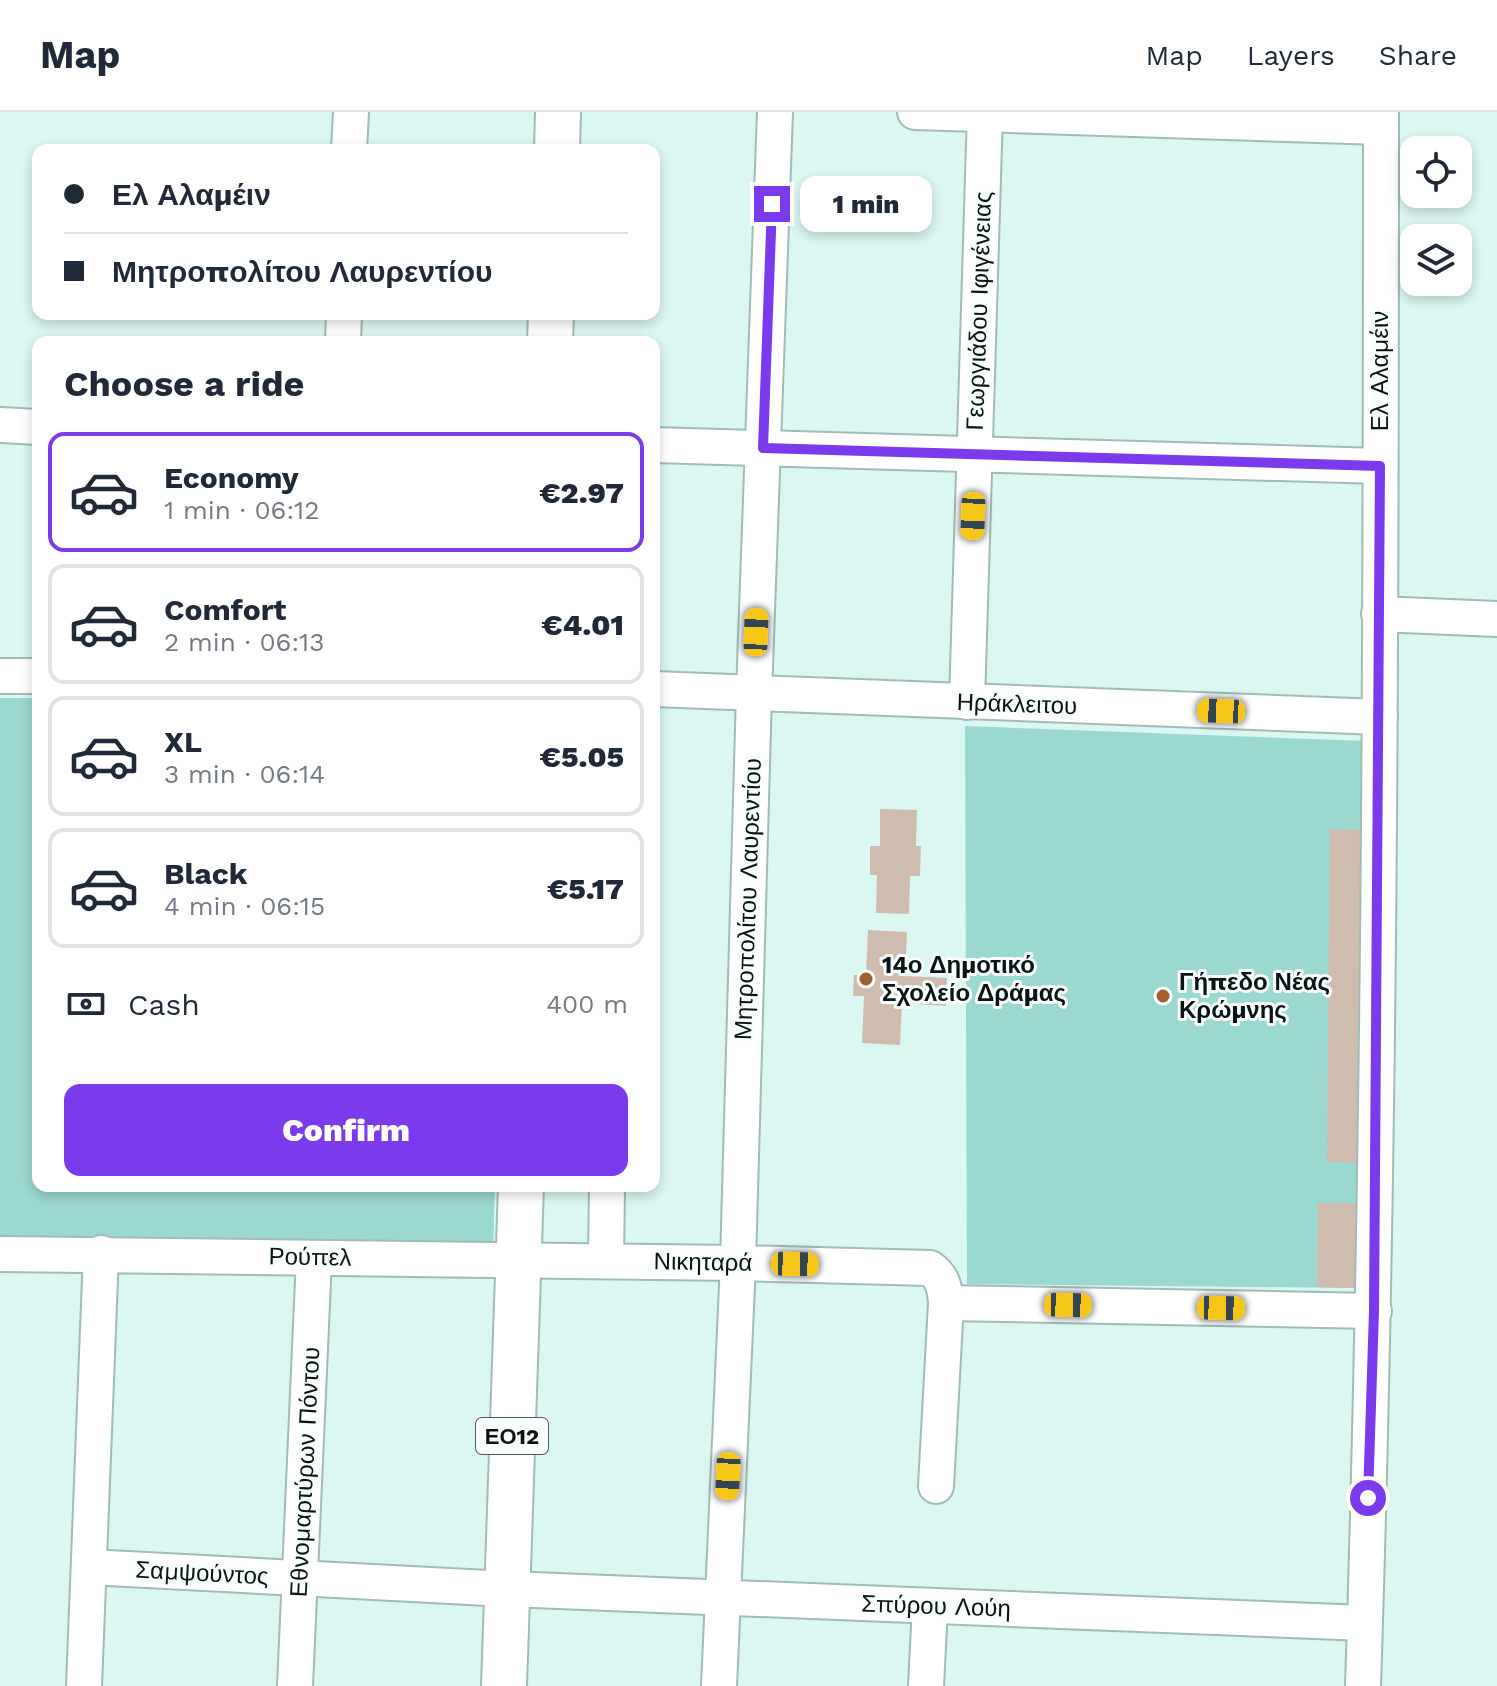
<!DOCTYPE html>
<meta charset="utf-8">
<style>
:root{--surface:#fff;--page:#f6f6f7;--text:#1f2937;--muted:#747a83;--line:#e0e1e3;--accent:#7c3aed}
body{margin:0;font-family:"Work Sans",sans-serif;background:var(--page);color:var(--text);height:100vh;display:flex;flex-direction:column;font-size:30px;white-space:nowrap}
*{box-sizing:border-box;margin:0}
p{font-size:26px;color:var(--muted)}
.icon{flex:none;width:44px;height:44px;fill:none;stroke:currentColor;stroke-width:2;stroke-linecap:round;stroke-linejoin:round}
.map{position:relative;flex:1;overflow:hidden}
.sheet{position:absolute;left:32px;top:224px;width:628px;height:856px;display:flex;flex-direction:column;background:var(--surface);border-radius:16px;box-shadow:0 4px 12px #0003}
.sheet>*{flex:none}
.top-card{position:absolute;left:32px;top:32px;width:628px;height:176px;border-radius:16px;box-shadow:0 4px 12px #0003;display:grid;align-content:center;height:176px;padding:0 32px;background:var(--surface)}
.controls{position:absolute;left:1400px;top:24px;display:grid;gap:16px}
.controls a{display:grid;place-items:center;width:72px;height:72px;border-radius:16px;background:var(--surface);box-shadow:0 4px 12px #0003;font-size:40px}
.end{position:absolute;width:36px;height:36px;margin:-18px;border:10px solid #7c3aed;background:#fff;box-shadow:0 0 0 4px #fff}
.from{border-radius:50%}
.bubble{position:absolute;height:56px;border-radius:16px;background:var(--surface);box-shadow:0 4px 12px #0003;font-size:26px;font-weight:800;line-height:56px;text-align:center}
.car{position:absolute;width:24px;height:48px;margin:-24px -12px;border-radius:10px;box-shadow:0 0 6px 2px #0007;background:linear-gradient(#f5c518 24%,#345 0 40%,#f5c518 0 76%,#345 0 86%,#f5c518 0)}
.top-card b{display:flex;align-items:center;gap:28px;height:76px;font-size:30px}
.top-card b+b{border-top:2px solid var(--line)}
.top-card i{width:20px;height:20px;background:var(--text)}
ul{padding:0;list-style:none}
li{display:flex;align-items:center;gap:24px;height:120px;margin:0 16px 12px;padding:0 16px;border:4px solid var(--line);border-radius:16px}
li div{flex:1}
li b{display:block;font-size:30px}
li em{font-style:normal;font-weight:800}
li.on{border-color:var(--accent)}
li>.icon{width:72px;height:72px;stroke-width:1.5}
h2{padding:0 32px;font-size:36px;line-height:96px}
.pay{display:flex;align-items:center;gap:20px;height:88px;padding:0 32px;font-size:30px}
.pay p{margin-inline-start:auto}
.cta{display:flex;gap:16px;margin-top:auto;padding:16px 32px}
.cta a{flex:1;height:92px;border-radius:16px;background:var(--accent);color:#fff;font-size:32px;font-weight:800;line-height:92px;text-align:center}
header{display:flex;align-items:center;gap:48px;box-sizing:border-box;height:112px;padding:0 40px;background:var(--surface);border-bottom:2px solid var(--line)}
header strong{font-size:38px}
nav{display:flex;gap:44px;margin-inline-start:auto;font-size:28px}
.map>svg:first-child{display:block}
.green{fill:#9bd8cf}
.building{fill:#d0bbaf}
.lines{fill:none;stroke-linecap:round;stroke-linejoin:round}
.minor-casing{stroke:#a1bbb7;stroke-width:38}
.major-casing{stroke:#a1bbb7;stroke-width:48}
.minor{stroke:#fff;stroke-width:34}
.major{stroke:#fff;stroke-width:44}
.route{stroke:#7c3aed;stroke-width:10}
.poi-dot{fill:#a25e2e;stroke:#f9fefe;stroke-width:3}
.labels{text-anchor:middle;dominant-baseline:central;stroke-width:6;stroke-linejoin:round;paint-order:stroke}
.shield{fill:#f9fefe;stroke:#525a5a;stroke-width:2}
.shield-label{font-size:22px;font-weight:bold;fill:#0a1413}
.street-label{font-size:24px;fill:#0a1413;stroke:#f9fefe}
.poi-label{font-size:24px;font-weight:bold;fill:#0a1413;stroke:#f9fefe;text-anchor:start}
</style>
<header>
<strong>Map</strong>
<nav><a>Map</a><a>Layers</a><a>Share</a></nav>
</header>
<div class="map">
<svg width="1497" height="1574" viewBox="0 0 1497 1574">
<rect width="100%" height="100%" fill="#dbf7f2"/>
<g class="green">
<polygon points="0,586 38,586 38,1074 495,1074 493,1141 0,1129"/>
<polygon points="965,614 1365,629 1357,1176 967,1172"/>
</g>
<g class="building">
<polygon points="880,697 917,698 916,734 921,734 920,764 910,764 909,802 876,801 877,763 870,763 870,734 880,734"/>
<polygon points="1330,717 1363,718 1359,1051 1327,1050"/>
<polygon points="868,818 907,820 905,864 947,866 946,894 902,891 900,933 862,931 864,884 853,884 854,863 866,863"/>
<polygon points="1318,1091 1358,1091 1357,1176 1317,1175"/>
</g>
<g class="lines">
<defs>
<g id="minor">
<polyline points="915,0 1381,15"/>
<polyline points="349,38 351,0"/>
<polyline points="343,230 344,202"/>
<polyline points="0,313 38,315"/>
<polyline points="654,333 1380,354"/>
<polyline points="1379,502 1497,507"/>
<polyline points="0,564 38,564"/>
<polyline points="654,577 1380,605"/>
<polyline points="967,590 985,0"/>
<path d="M 0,1142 L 738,1151 L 930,1156 C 943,1165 945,1177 946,1191 L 936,1374"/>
<polyline points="606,1149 607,1074"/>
<polyline points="946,1191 1374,1199"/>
<polyline points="89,1455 507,1477 1365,1511"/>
<polyline points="84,1574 101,1141"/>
<polyline points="295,1574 314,1146"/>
<polyline points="719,1574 738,1151 754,581 775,0"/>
<polyline points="926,1574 930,1494"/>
<path d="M 1363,1574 C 1380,1050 1381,525 1381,0"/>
</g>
<g id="major">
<polyline points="557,38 558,0"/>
<polyline points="550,230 551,202"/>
<polyline points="504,1574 521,1074"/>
</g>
</defs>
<use href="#minor" class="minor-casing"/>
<use href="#major" class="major-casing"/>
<use href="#minor" class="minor"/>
<use href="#major" class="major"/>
</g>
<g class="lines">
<polyline class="route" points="772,92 763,336 1380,354 1374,1199 1368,1386"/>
</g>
<g class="poi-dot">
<circle cx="866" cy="867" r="8"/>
<circle cx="1163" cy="884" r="8"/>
</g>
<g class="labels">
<rect class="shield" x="476" y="1306" width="72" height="36" rx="6"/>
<g class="shield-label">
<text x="512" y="1324">ΕΟ12</text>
</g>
<g class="street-label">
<text transform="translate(979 199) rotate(-88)">Γεωργιάδου Ιφιγένειας</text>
<text transform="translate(1380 259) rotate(-90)">Ελ Αλαμέιν</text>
<text transform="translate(1017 592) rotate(2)">Ηράκλειτου</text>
<text transform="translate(748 787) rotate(-88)">Μητροπολίτου Λαυρεντίου</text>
<text transform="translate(310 1145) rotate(1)">Ρούπελ</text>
<text transform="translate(703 1150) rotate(1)">Νικηταρά</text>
<text transform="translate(305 1360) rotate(-87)">Εθνομαρτύρων Πόντου</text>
<text transform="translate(202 1461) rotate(3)">Σαμψούντος</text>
<text transform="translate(936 1494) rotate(2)">Σπύρου Λούη</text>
</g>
<g class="poi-label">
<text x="882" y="853">14ο Δημοτικό<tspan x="882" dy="28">Σχολείο Δράμας</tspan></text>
<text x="1179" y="870">Γήπεδο Νέας<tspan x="1179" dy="28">Κρώμνης</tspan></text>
</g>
</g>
</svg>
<div class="controls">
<a><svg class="icon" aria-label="locate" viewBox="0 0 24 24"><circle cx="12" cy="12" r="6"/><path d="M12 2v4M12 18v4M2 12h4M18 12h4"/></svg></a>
<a><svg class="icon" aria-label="layers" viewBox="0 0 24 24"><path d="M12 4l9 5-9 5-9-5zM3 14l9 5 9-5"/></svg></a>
</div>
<i class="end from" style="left:1368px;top:1386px"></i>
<i class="end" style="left:772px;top:92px"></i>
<div class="bubble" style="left:800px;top:64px;width:132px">1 min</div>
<i class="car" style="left:973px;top:404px;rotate:182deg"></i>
<i class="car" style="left:756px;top:520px;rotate:2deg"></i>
<i class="car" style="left:1221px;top:599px;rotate:272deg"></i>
<i class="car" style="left:795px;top:1152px;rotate:91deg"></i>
<i class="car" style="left:1068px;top:1193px;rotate:91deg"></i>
<i class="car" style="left:1221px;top:1196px;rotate:91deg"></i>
<i class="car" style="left:728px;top:1364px;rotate:183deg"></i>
<div class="top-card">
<b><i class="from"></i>Ελ Αλαμέιν</b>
<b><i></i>Μητροπολίτου Λαυρεντίου</b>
</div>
<section class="sheet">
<h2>Choose a ride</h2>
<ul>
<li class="on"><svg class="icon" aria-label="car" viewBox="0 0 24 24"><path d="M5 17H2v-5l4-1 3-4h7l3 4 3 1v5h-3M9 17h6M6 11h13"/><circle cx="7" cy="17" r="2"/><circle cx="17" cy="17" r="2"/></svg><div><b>Economy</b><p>1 min · 06:12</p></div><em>€2.97</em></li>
<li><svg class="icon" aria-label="car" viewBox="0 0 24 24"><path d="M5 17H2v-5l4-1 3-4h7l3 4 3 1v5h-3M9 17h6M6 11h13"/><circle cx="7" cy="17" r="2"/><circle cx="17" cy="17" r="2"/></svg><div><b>Comfort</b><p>2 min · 06:13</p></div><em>€4.01</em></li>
<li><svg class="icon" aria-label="car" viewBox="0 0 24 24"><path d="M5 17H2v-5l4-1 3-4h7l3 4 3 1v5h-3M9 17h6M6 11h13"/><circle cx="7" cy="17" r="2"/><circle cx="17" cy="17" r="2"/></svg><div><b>XL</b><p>3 min · 06:14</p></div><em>€5.05</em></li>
<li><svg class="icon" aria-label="car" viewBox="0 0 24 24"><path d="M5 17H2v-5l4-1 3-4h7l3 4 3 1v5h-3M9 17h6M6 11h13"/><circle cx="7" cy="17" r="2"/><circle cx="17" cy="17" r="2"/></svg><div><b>Black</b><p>4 min · 06:15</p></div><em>€5.17</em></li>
</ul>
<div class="pay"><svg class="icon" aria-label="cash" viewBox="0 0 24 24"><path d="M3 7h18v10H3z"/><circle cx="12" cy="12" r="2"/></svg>Cash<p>400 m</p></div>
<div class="cta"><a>Confirm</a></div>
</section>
</div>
